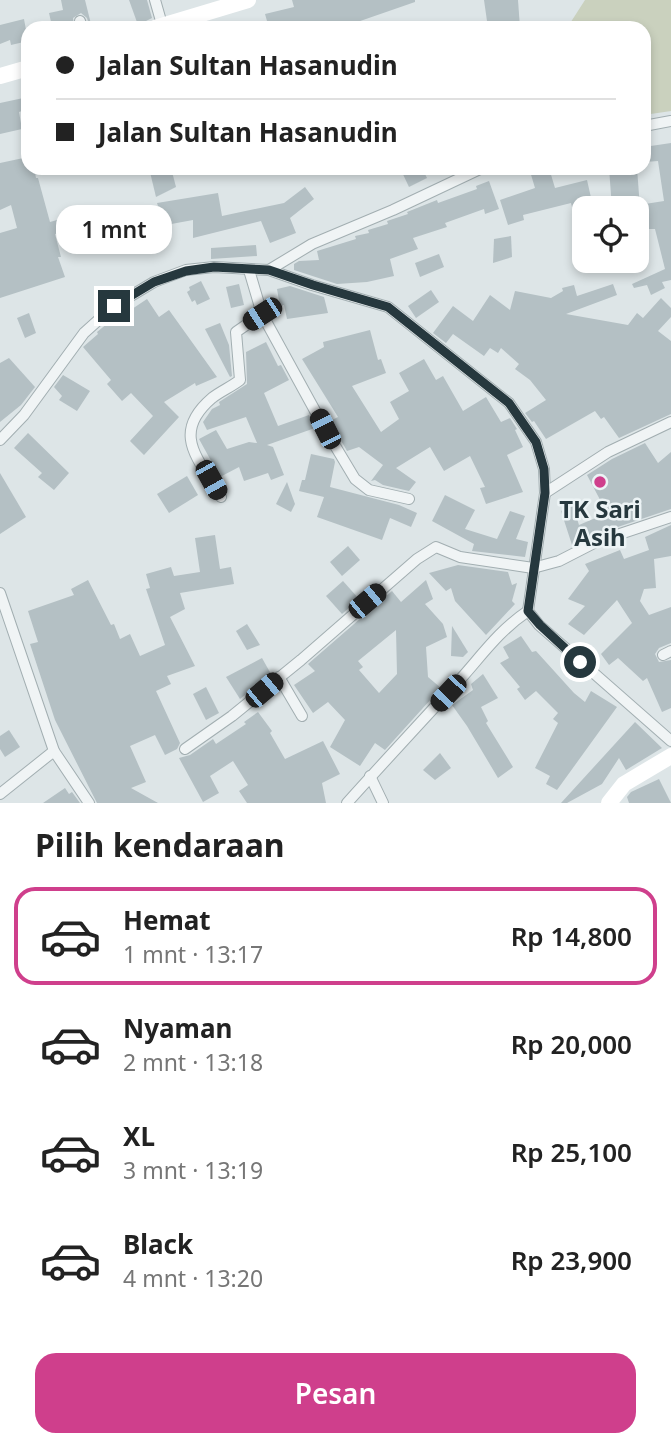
<!DOCTYPE html>
<html lang="id">
<meta charset="utf-8">
<style>
:root{--surface:#fff;--page:#f6f6f6;--text:#222;--muted:#767676;--line:#e0e0e0;--accent:#cf3f8c}
body{margin:0;font-family:"Noto Sans",sans-serif;background:var(--page);color:var(--text);height:100vh;display:flex;flex-direction:column;font-size:26px;white-space:nowrap}
*{box-sizing:border-box;margin:0}
p{font-size:23px;color:var(--muted)}
.icon{flex:none;width:38px;height:38px;fill:none;stroke:currentColor;stroke-width:2;stroke-linecap:round;stroke-linejoin:round}
.map{position:relative;height:803px;overflow:hidden}
.sheet{display:flex;flex-direction:column;background:var(--surface);flex:1}
.sheet>*{flex:none}
.top-card{position:absolute;left:21px;top:21px;width:630px;height:154px;border-radius:21px;box-shadow:0 4px 10px #0003;display:grid;align-content:center;height:154px;padding:0 35px;background:var(--surface)}
.buttons{position:absolute;left:572px;top:196px;display:grid;gap:14px}
.buttons a{display:grid;place-items:center;width:77px;height:77px;border-radius:14px;background:var(--surface);box-shadow:0 4px 10px #0003;font-size:35px}
.end{position:absolute;width:32px;height:32px;margin:-16px;border:9px solid #26383e;background:#fff;box-shadow:0 0 0 4px #fff}
.from{border-radius:50%}
.bubble{position:absolute;height:49px;border-radius:21px;background:var(--surface);box-shadow:0 4px 10px #0003;font-size:23px;font-weight:600;line-height:49px;text-align:center}
.car{position:absolute;width:21px;height:42px;margin:-21px -10px;border-radius:9px;box-shadow:0 0 5px 2px #0007;background:linear-gradient(#222 24%,#8ab4d8 0 40%,#222 0 76%,#8ab4d8 0 86%,#222 0)}
.top-card b{display:flex;align-items:center;gap:24px;height:66px;font-size:26px}
.top-card b+b{border-top:2px solid var(--line)}
.top-card i{width:18px;height:18px;background:var(--text)}
ul{padding:0;list-style:none}
li{display:flex;align-items:center;gap:21px;height:98px;margin:0 14px 10px;padding:0 21px;border:4px solid transparent;border-radius:21px}
li div{flex:1}
li b{display:block;font-size:26px}
li em{font-style:normal;font-weight:600}
li.selected{border-color:var(--accent)}
li>.icon{width:63px;height:63px;stroke-width:1.5}
h2{padding:0 35px;font-size:32px;line-height:84px}
.action{display:flex;gap:14px;margin-top:auto;padding:14px 35px}
.action a{flex:1;height:80px;border-radius:21px;background:var(--accent);color:#fff;font-size:28px;font-weight:600;line-height:80px;text-align:center}
.map>svg:first-child{display:block}
.green{fill:#cad1be}
.building{fill:#b4c0c4;fill-rule:evenodd}
.lines{fill:none;stroke-linecap:round;stroke-linejoin:round}
.minor-casing{stroke:#a2aeb1;stroke-width:12}
.minor{stroke:#f0f4f5;stroke-width:10}
.secondary{stroke:#fff;stroke-width:16}
.route{stroke:#26383e;stroke-width:9}
.poi-dot{fill:#cf3f8c;stroke:#ecf3f5;stroke-width:2.5}
.labels{text-anchor:middle;dominant-baseline:central;stroke-width:5;stroke-linejoin:round;paint-order:stroke}
.poi-label{font-size:24px;font-weight:bold;fill:#26383e;stroke:#ecf3f5}
</style>
<div class="map">
<svg width="671" height="803" viewBox="0 0 671 803">
<rect width="100%" height="100%" fill="#dde5e7"/>
<polygon class="green" points="585,0 671,0 671,111 644,115 644,28 567,28"/>
<g class="building">
<polygon points="61,0 85,0 92,28 90,28 87,18 81,13 73,18 74,28 67,28 65,22 52,26 49,13 63,10"/>
<polygon points="129,0 147,0 152,18 138,25"/>
<polygon points="292,0 415,0 415,2 340,28 269,28 265,14 294,7"/>
<polygon points="484,0 518,0 520,28 488,28"/>
<polygon points="24,19 28,41 11,45 10,40 0,44 0,25"/>
<polygon points="28,97 28,109 19,112 22,129 0,134 0,103"/>
<polygon points="671,143 671,280 662,282 665,288 651,295 647,285 634,288 632,284 665,269 655,229 649,229 645,204 664,201 658,161 645,162 644,147"/>
<polygon points="28,157 28,168 34,168 36,178 38,178 50,222 57,220 60,233 55,234 61,257 58,257 65,277 0,298 0,233 17,228 11,205 0,210 0,163"/>
<polygon points="149,168 171,168 176,187 156,197"/>
<polygon points="400,168 422,168 427,178 409,187"/>
<polygon points="529,168 549,168 555,188 587,180 592,202 572,207 571,203 523,215 524,220 508,225 500,200 535,188"/>
<polygon points="609,168 637,168 640,208 612,208"/>
<polygon points="489,181 499,209 485,214 484,209 445,223 447,227 413,238 418,249 390,259 394,276 367,282 337,284 294,270 294,264 299,261 319,260 317,251 356,239 355,236 369,233 368,230 388,224 387,221 408,214 407,212 437,200 438,203 477,189 476,186"/>
<polygon points="305,187 314,199 290,218 296,233 270,243 261,221 193,238 193,220 155,227 151,207 158,206 157,203 218,193 222,216 284,203"/>
<polygon points="511,236 512,257 493,263 494,239"/>
<polygon points="256,245 257,256 211,259 211,248"/>
<polygon points="439,254 444,267 420,277 415,263"/>
<polygon points="201,281 210,299 197,305 195,300 192,302 187,292 190,290 189,287"/>
<polygon points="239,284 244,305 231,308 226,287"/>
<polygon points="613,284 617,295 566,314 628,325 637,313 643,318 661,298 671,308 671,317 658,331 671,341 671,414 619,438 604,417 601,419 595,411 546,439 534,421 532,422 525,413 546,400 530,380 515,369 519,364 501,348 498,353 490,348 484,356 453,334 446,343 433,333 453,306 473,321 490,295 510,310 515,291 551,298 563,291 562,288 574,285 577,296"/>
<polygon points="290,286 324,297 328,313 287,319 284,305 280,306 277,289"/>
<polygon points="431,290 439,302 416,318 408,306"/>
<polygon points="147,299 159,317 169,310 217,377 196,386 195,383 164,402 179,417 144,455 130,441 153,416 131,393 122,401 107,384 111,380 83,347 98,334 97,332 124,310 126,313"/>
<polygon points="29,313 36,333 25,338 17,318"/>
<polygon points="220,323 229,345 232,376 230,377 205,329"/>
<polygon points="370,330 378,360 381,359 386,373 352,386 381,432 399,419 390,402 409,391 399,373 424,359 436,380 443,376 463,411 486,397 501,422 510,418 517,429 515,430 523,447 507,455 523,492 486,504 480,488 485,487 470,456 444,471 430,447 396,468 416,482 409,491 383,485 375,480 371,481 383,465 359,447 347,451 330,421 338,417 302,359 324,347 323,342"/>
<polygon points="266,342 278,366 281,365 289,380 264,393 278,426 309,415 315,428 267,445 273,447 284,475 271,480 268,473 244,481 239,467 220,477 199,439 216,430 227,449 249,442 257,443 246,417 207,430 203,422 212,409 220,405 219,402 247,384 246,352"/>
<polygon points="9,358 35,387 21,405 0,422 0,363"/>
<polygon points="63,375 90,391 77,411 59,400 62,396 54,387"/>
<polygon points="28,433 69,473 54,490 38,477 42,473 14,448"/>
<polygon points="645,443 658,463 671,452 671,509 594,535 572,545 561,511 573,506 579,525 607,513 587,475 612,459"/>
<polygon points="311,454 334,459 335,462 330,487 399,505 417,513 411,527 390,518 382,540 317,517 324,497 299,491 302,480 305,480"/>
<polygon points="0,473 26,517 0,534"/>
<polygon points="187,476 198,495 169,513 157,494"/>
<polygon points="287,482 295,504 291,512 276,504"/>
<polygon points="445,495 475,510 465,529 497,539 510,511 525,516 516,539 528,542 525,557 472,551 474,544 432,521"/>
<polygon points="671,525 671,556 654,559 656,588 644,589 640,601 649,615 671,607 671,643 659,648 655,654 659,662 671,660 671,708 662,712 647,678 643,681 618,658 609,665 601,654 632,623 617,600 584,635 568,624 585,606 568,599 589,571 585,564 620,550 624,559 649,550 645,537"/>
<polygon points="215,535 220,569 231,567 234,584 180,593 185,609 170,617 195,666 167,676 171,684 156,691 180,743 177,749 165,755 155,735 130,746 146,782 131,788 158,803 97,803 55,720 30,644 38,642 28,611 74,595 71,589 88,580 111,625 114,624 120,639 130,634 140,656 165,645 146,589 150,588 146,574 171,567 174,576 200,572 195,538"/>
<polygon points="348,546 360,560 342,576 330,562"/>
<polygon points="458,565 508,572 512,585 517,583 512,601 515,604 486,635 455,601 451,588 446,591 429,573"/>
<path d="M 426,580 L 433,599 L 425,604 L 443,624 L 447,637 L 426,647 L 428,677 L 441,688 L 385,750 L 375,743 L 360,766 L 330,747 L 345,720 L 328,702 L 313,713 L 294,685 L 315,671 L 308,664 L 392,591 L 401,602 ZM 396,630 L 397,674 L 379,693 L 359,670 L 363,667 L 358,661 Z"/>
<polygon points="343,581 359,599 342,614 326,596"/>
<polygon points="247,624 260,645 247,650 236,631"/>
<polygon points="452,626 468,652 463,657 451,656"/>
<polygon points="521,636 532,652 536,651 574,693 585,702 591,691 617,707 557,790 546,784 550,776 535,768 558,723 553,719 558,713 536,691 525,700 517,689 520,687 500,663 509,658 503,647"/>
<polygon points="262,658 271,674 240,699 226,677"/>
<polygon points="483,674 498,698 481,707 488,721 486,723 513,767 498,778 467,726 452,705 473,690 471,684"/>
<polygon points="206,687 219,713 206,720 193,694"/>
<polygon points="258,712 272,731 270,733 285,759 323,741 340,774 322,783 326,803 247,803 239,791 248,785 233,761 210,776 219,793 203,802 179,758 190,755 213,739 216,744 246,724 244,722"/>
<polygon points="635,722 662,748 626,770 619,758 602,784 567,803 561,803"/>
<polygon points="9,730 20,747 5,757 0,749 0,736"/>
<polygon points="440,753 451,768 435,780 423,770"/>
<polygon points="659,779 671,803 629,803 627,797 631,792"/>
<polygon points="65,788 69,794 72,792 80,803 43,803"/>
</g>
<g class="lines">
<defs>
<g id="minor">
<polyline points="155,0 163,28"/>
<polyline points="80,21 82,28"/>
<polyline points="644,126 671,121"/>
<polyline points="249,270 262,314 325,429 355,479 369,490 409,499"/>
<polyline points="269,270 312,244 393,210 482,168"/>
<polyline points="0,440 24,415 84,333 114,306 154,282 186,270 214,267 269,270 312,285 388,307 509,403 536,442 544,469 545,493 528,611 539,625 671,741"/>
<polyline points="545,493 608,452 671,422"/>
<path d="M 221,497 C 199,459 170,434 212,398 C 221,391 231,387 240,380 L 236,332 L 262,314"/>
<polyline points="0,593 54,751 89,803"/>
<polyline points="663,655 671,651"/>
<polyline points="279,677 302,716"/>
<polyline points="185,749 232,716 301,660 417,559 436,547 460,557 533,568 559,561 596,542 671,517"/>
<polyline points="370,776 383,803"/>
<polyline points="0,794 54,751"/>
<path d="M 347,803 C 383,763 420,723 456,684 C 480,658 498,631 528,611"/>
</g>
</defs>
<use href="#minor" class="minor-casing"/>
<use href="#minor" class="minor"/>
<g class="secondary">
<polyline points="155,28 248,0"/>
<polyline points="0,76 28,68"/>
<polyline points="609,803 624,784 671,756"/>
</g>
</g>
<g class="lines">
<polyline class="route" points="114,306 154,282 186,271 214,267 269,270 313,285 388,307 509,403 536,442 544,469 545,493 528,611 540,625 580,662"/>
</g>
<circle class="poi-dot" cx="600" cy="482" r="7"/>
<g class="labels">
<g class="poi-label">
<text x="600" y="508">TK Sari<tspan x="600" dy="28">Asih</tspan></text>
</g>
</g>
</svg>
<div class="buttons">
<a><svg class="icon" aria-label="locate" viewBox="0 0 24 24"><circle cx="12" cy="12" r="6"/><path d="M12 2v4M12 18v4M2 12h4M18 12h4"/></svg></a>
</div>
<i class="end from" style="left:580px;top:662px"></i>
<i class="end" style="left:114px;top:306px"></i>
<div class="bubble" style="left:56px;top:205px;width:116px">1 mnt</div>
<i class="car" style="left:262px;top:314px;rotate:237deg"></i>
<i class="car" style="left:325px;top:429px;rotate:333deg"></i>
<i class="car" style="left:211px;top:480px;rotate:151deg"></i>
<i class="car" style="left:367px;top:601px;rotate:50deg"></i>
<i class="car" style="left:264px;top:690px;rotate:50deg"></i>
<i class="car" style="left:448px;top:693px;rotate:223deg"></i>
<div class="top-card">
<b><i class="from"></i>Jalan Sultan Hasanudin</b>
<b><i></i>Jalan Sultan Hasanudin</b>
</div>
</div>
<section class="sheet">
<h2>Pilih kendaraan</h2>
<ul>
<li class="selected"><svg class="icon" aria-label="car" viewBox="0 0 24 24"><path d="M5 17H2v-5l4-1 3-4h7l3 4 3 1v5h-3M9 17h6M6 11h13"/><circle cx="7" cy="17" r="2"/><circle cx="17" cy="17" r="2"/></svg><div><b>Hemat</b><p>1 mnt · 13:17</p></div><em>Rp 14,800</em></li>
<li><svg class="icon" aria-label="car" viewBox="0 0 24 24"><path d="M5 17H2v-5l4-1 3-4h7l3 4 3 1v5h-3M9 17h6M6 11h13"/><circle cx="7" cy="17" r="2"/><circle cx="17" cy="17" r="2"/></svg><div><b>Nyaman</b><p>2 mnt · 13:18</p></div><em>Rp 20,000</em></li>
<li><svg class="icon" aria-label="car" viewBox="0 0 24 24"><path d="M5 17H2v-5l4-1 3-4h7l3 4 3 1v5h-3M9 17h6M6 11h13"/><circle cx="7" cy="17" r="2"/><circle cx="17" cy="17" r="2"/></svg><div><b>XL</b><p>3 mnt · 13:19</p></div><em>Rp 25,100</em></li>
<li><svg class="icon" aria-label="car" viewBox="0 0 24 24"><path d="M5 17H2v-5l4-1 3-4h7l3 4 3 1v5h-3M9 17h6M6 11h13"/><circle cx="7" cy="17" r="2"/><circle cx="17" cy="17" r="2"/></svg><div><b>Black</b><p>4 mnt · 13:20</p></div><em>Rp 23,900</em></li>
</ul>
<div class="action"><a>Pesan</a></div>
</section>
